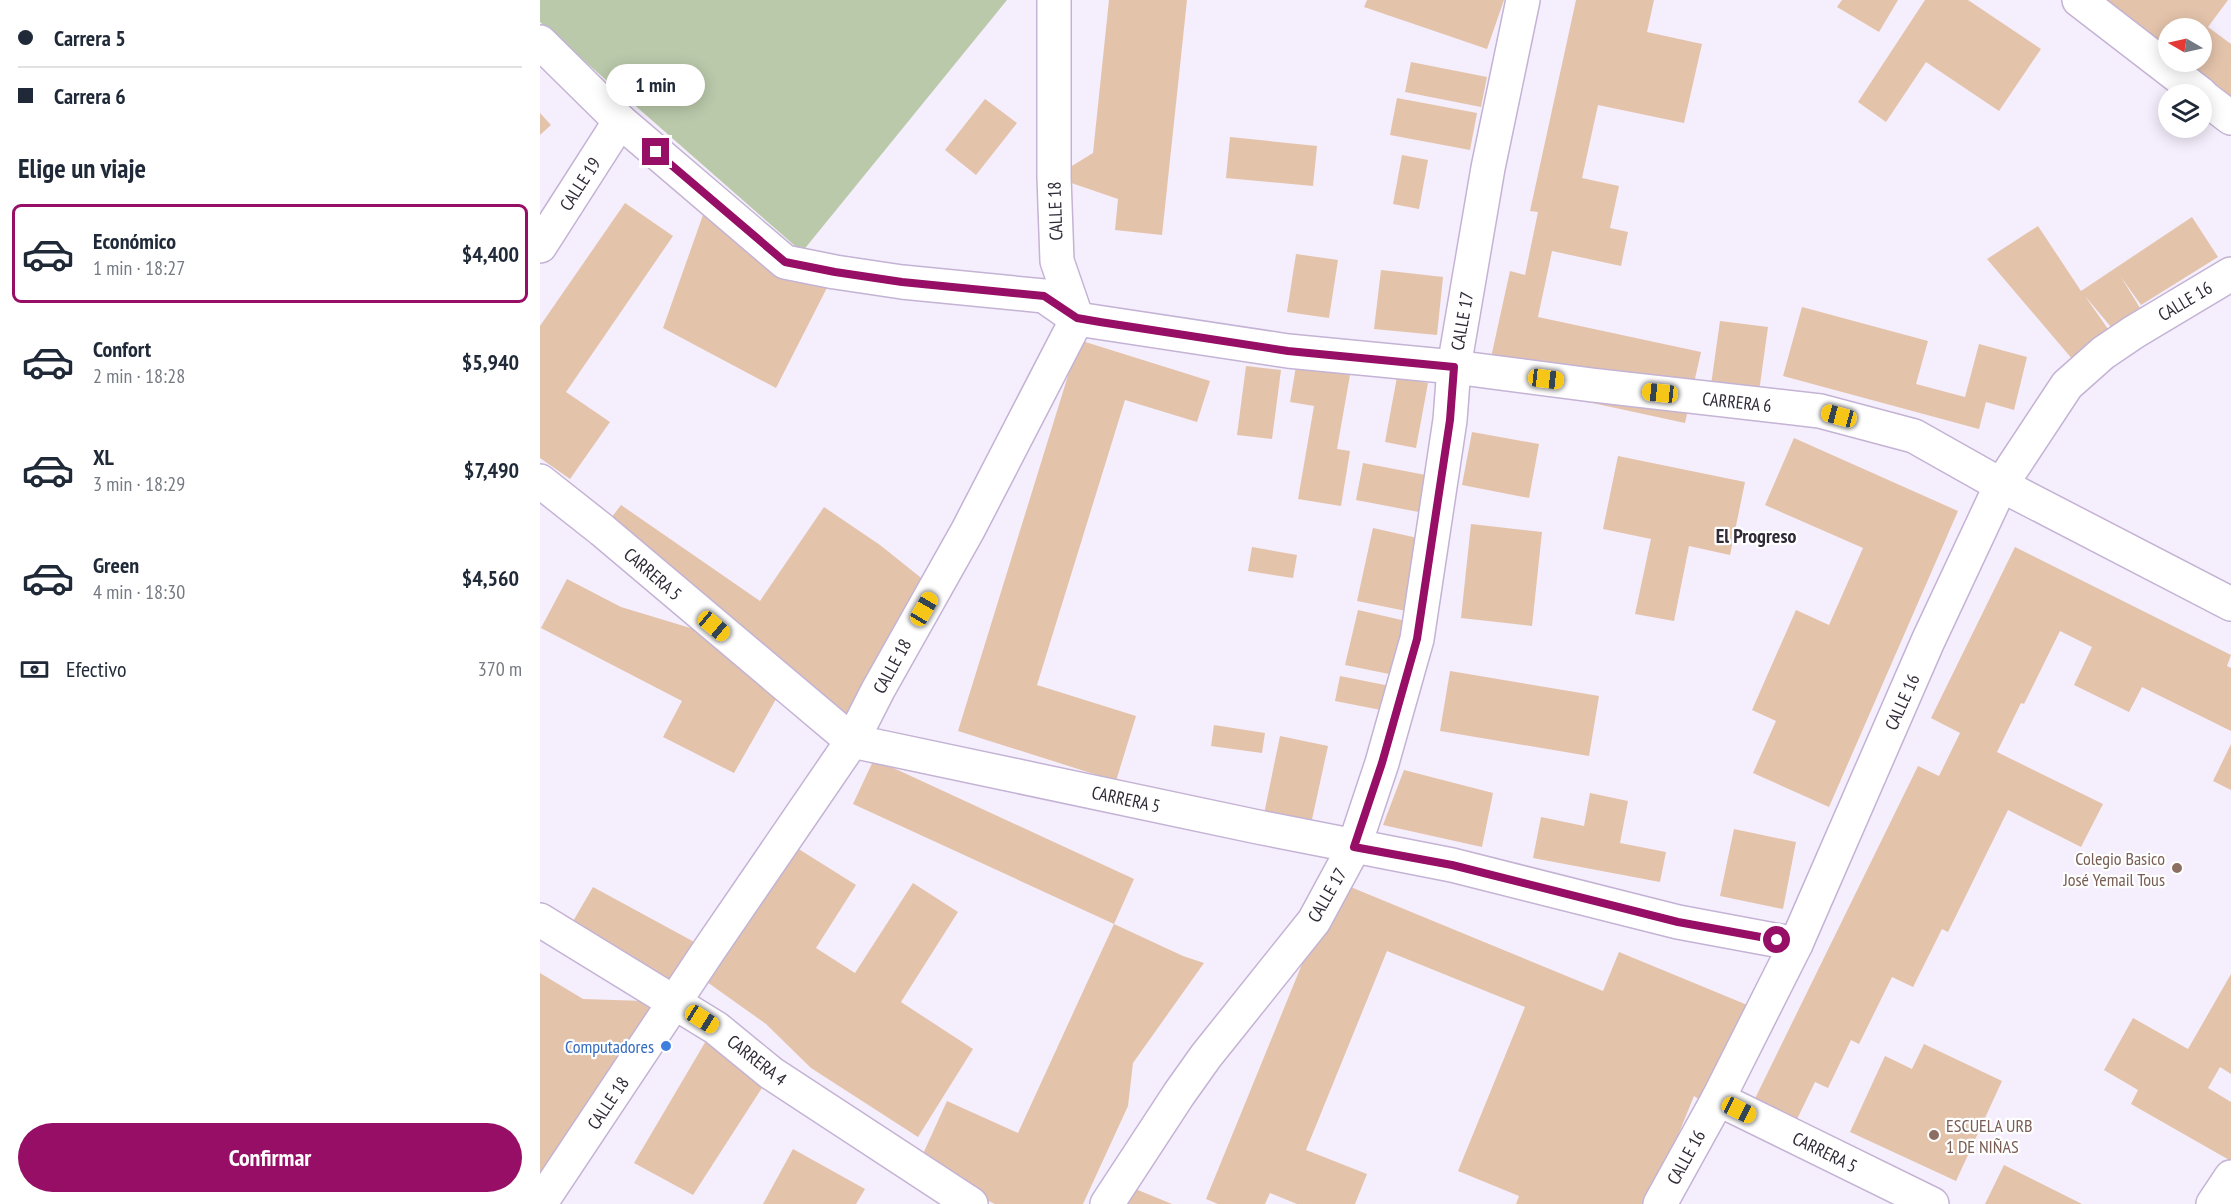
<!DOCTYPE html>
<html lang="es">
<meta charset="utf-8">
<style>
:root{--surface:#fff;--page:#f2f2f3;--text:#1f2937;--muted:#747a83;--line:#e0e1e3;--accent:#960e65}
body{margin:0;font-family:"PT Sans Narrow",sans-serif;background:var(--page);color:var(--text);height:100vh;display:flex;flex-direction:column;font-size:22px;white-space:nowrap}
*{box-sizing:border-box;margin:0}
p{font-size:20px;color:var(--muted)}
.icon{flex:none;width:33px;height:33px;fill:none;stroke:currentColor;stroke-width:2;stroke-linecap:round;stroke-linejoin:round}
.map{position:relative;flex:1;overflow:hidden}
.drawer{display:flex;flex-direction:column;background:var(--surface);width:540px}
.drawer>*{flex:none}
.banner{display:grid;align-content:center;height:132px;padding:0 18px;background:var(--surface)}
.needle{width:39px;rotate:279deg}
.tools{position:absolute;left:1618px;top:18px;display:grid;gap:12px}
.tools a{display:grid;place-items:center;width:54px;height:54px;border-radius:50%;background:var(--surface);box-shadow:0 3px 15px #0003;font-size:30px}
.end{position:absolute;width:27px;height:27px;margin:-14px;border:8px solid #960e65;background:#fff;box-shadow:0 0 0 3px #fff}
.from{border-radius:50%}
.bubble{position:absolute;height:42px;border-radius:21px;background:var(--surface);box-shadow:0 3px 15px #0003;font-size:20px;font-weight:800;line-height:42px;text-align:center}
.car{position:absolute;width:18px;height:36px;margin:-18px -9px;border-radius:8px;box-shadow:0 0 4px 2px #0007;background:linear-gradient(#f5c518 24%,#345 0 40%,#f5c518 0 76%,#345 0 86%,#f5c518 0)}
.banner b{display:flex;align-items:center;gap:21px;height:57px;font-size:22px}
.banner b+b{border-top:2px solid var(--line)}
.banner i{width:15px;height:15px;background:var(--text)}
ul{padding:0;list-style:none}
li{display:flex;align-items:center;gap:18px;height:99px;margin:0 12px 9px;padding:0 6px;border:3px solid transparent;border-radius:9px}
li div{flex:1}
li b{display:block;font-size:22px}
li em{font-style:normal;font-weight:800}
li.selected{border-color:var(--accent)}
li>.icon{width:54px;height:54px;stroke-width:1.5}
h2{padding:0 18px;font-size:27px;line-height:72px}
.pay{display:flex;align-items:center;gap:15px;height:66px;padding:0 18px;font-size:22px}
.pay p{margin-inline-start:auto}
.button{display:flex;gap:12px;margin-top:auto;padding:12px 18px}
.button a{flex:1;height:69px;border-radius:36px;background:var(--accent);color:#fff;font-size:24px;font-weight:800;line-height:69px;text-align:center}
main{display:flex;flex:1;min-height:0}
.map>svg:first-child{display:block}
.green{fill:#bac9aa}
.building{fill:#e4c3ab;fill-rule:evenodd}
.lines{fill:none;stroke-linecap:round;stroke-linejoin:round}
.minor-casing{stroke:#c4b3d4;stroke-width:36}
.minor{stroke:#fff;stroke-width:33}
.route{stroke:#960e65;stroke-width:8}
.education-dot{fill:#8d6e63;stroke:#fff;stroke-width:2}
.shop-dot{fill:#3f7fe0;stroke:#fff;stroke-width:2}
.labels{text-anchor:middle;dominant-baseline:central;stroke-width:4.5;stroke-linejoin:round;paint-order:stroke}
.street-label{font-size:18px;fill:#312a37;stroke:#fff}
.education-label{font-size:18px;fill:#785e54;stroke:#fff;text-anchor:end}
.shop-label{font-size:18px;fill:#366cbe;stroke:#fff;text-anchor:end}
.neighbourhood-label{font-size:20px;font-weight:bold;fill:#312a37;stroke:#fff}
</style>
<main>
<section class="drawer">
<div class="banner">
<b><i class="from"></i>Carrera 5</b>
<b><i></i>Carrera 6</b>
</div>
<h2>Elige un viaje</h2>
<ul>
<li class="selected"><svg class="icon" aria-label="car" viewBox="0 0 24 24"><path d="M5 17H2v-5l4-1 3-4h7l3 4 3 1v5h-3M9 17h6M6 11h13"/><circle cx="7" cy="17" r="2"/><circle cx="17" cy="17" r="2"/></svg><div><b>Económico</b><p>1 min · 18:27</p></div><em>$4,400</em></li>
<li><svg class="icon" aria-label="car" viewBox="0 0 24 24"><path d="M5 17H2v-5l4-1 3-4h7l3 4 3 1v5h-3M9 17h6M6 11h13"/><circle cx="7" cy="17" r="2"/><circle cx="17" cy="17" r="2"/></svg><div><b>Confort</b><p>2 min · 18:28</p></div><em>$5,940</em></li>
<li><svg class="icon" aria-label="car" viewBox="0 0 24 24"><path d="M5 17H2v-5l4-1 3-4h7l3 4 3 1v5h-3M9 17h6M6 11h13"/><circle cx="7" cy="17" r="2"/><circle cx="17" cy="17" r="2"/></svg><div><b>XL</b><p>3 min · 18:29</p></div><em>$7,490</em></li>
<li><svg class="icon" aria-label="car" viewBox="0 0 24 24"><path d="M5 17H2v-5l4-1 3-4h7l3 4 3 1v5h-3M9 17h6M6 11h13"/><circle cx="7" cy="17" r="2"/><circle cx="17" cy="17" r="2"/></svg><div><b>Green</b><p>4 min · 18:30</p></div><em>$4,560</em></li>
</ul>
<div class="pay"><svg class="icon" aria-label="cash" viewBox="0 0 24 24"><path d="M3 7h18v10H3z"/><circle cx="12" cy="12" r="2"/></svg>Efectivo<p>370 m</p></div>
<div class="button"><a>Confirmar</a></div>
</section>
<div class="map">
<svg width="1691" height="1204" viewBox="0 0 1691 1204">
<rect width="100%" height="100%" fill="#f5eefc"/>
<polygon class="green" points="0,0 467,0 262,252 0,22"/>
<g class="building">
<polygon points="569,0 647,0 622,235 575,230 578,199 514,177 553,153"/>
<polygon points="827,0 964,0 947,49 824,7"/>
<polygon points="1036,0 1114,0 1107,32 1162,44 1144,123 1058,105 1042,178 1079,186 1070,228 1088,232 1081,266 1012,251 998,317 1161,352 1145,423 946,380 970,271 985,275 998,212 990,211"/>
<polygon points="1302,0 1358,0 1339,32 1297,7"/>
<polygon points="1385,0 1428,0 1501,49 1459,111 1386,62 1346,122 1318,102"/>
<path d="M 1529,0 L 1688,0 L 1668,27 L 1691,44 L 1691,118 ZM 1629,28 L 1662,28 L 1662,62 L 1629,62 Z"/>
<polygon points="871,62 947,77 941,107 865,92"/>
<polygon points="857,98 937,113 930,150 850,135"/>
<polygon points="445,99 477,123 436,175 405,150"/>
<polygon points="0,113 11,125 0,135"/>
<polygon points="690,137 777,146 773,186 686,178"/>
<polygon points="862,155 888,160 879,209 853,204"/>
<polygon points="169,198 295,272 236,388 123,328"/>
<polygon points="85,203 133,236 26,392 70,422 30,479 0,458 0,326"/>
<polygon points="1652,217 1678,257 1601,305 1581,277 1600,308 1571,327 1545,296 1568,329 1533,360 1447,259 1498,226 1541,291"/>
<polygon points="756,254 798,260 789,318 747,312"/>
<polygon points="841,270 903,277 897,335 834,329"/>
<polygon points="1262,307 1388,341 1376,384 1425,397 1439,344 1487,357 1474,410 1446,402 1439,429 1243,376"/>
<polygon points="1180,321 1228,327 1217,406 1169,399"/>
<polygon points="539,340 670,381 657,422 585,400 497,685 596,716 576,781 418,731"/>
<polygon points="706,366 741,370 732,439 697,435"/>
<polygon points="756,366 810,375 797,449 810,451 801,506 758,499 774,406 750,402"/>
<polygon points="857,377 888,383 876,448 845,442"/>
<polygon points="932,432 999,444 989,498 922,485"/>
<polygon points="1254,438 1418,511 1289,807 1213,773 1236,721 1212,710 1256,610 1289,625 1323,548 1225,505"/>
<polygon points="1078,456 1205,482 1190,555 1149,546 1134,621 1095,614 1111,539 1063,529"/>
<polygon points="823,463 891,476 884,513 816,500"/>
<polygon points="81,505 220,601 284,507 340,545 395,589 312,741 244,685 194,773 123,737 142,701 1,628 27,579 81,607 190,640 62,530"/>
<polygon points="931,524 1002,532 992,626 921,618"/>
<polygon points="833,528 882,539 866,611 817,601"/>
<polygon points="712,547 757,555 753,578 708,571"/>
<polygon points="1475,547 1691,655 1687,666 1691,668 1691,731 1602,687 1589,712 1534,685 1552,647 1520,631 1484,704 1481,703 1457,752 1563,804 1541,847 1468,810 1408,932 1402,929 1373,987 1352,977 1319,1044 1311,1040 1288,1088 1275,1082 1244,1146 1202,1125 1378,766 1399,776 1420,733 1391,718"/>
<polygon points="818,610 866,621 854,675 805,665"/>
<polygon points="910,671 1059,696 1049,756 900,731"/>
<polygon points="800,676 850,686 846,711 795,701"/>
<polygon points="674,725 725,733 722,753 671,746"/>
<polygon points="740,736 788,746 771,824 724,814"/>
<polygon points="1691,744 1691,790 1673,781"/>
<polygon points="334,759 594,879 574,924 643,956 664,963 593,1063 588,1106 543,1204 455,1204 377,1167 407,1101 478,1133 574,924 313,804"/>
<polygon points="864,770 953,793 942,847 843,825"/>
<polygon points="1050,793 1088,801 1080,843 1126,852 1120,882 993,858 1001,817 1044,826"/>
<polygon points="1194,829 1256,842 1243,909 1180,896"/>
<polygon points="257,848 316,885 276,948 315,973 373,883 418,912 361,1002 433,1049 378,1137 271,1068 226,1024 167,982 217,910"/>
<polygon points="796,881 1063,991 1079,952 1217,1009 1163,1102 1154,1096 1110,1204 976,1204 979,1196 918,1171 985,1007 847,951 766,1150 827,1174 815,1204 757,1204 730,1193 725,1204 678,1204 666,1199"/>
<polygon points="53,887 169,950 135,1002 60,1116 0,1204 0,973 43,999 135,1002 18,947"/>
<polygon points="1691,974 1691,1074 1680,1067 1668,1088 1691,1102 1691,1161 1591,1104 1598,1090 1564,1070 1593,1018 1648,1049"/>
<polygon points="170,1034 229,1077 153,1195 94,1163"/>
<polygon points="1384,1044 1462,1081 1416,1181 1310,1132 1345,1056 1372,1069"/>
<polygon points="253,1149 325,1189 316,1204 223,1204"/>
<polygon points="1464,1165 1542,1204 1445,1204"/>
<polygon points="593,1188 632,1204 587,1204"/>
</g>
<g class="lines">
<defs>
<g id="minor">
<polyline points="1539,0 1661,94"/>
<polyline points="0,42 80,121 245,262 295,272 362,282 504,296 537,319 748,351 914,367 1052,385 1280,411 1374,436 1461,485 1691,604"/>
<polyline points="1662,96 1691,118"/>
<polyline points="0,246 80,121"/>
<polyline points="0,481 62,530 312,741 718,827 912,865 1138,922 1256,944"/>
<polyline points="0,920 176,1028 231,1073 431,1204"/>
<polyline points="1178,1099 1392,1204"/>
<polyline points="0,1204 169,950 312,741 338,690 428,530 537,319 517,261 514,177 514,0"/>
<polyline points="567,1204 639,1094 666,1056 774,921 814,847 842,763 877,639 910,420 914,367 948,168 983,0"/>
<polyline points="1120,1204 1178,1099 1256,944 1388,641 1461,485 1527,385 1563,353 1594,332 1691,274"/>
<polyline points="1673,1204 1691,1177"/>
</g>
</defs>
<use href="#minor" class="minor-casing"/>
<use href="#minor" class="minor"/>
</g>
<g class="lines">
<polyline class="route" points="116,152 245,262 295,272 362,282 504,296 537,318 560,322 748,351 914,367 910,420 877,639 842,763 814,847 912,865 1138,922 1237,940"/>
</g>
<g class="education-dot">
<circle cx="1637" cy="868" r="6"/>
<circle cx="1394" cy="1135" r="6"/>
</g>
<circle class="shop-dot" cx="126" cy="1046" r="6"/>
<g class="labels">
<g class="street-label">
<text transform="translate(40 184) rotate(-57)">CALLE 19</text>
<text transform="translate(515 211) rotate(-92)">CALLE 18</text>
<text transform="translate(1645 301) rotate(-31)">CALLE 16</text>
<text transform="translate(922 321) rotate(-80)">CALLE 17</text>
<text transform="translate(1197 402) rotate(6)">CARRERA 6</text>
<text transform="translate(113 574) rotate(41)">CARRERA 5</text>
<text transform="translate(352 666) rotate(-61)">CALLE 18</text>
<text transform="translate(1362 702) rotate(-66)">CALLE 16</text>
<text transform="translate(586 799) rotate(12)">CARRERA 5</text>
<text transform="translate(787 895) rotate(-60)">CALLE 17</text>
<text transform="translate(217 1060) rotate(38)">CARRERA 4</text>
<text transform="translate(68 1103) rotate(-56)">CALLE 18</text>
<text transform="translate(1285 1152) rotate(26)">CARRERA 5</text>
<text transform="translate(1146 1157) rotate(-61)">CALLE 16</text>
</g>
<g class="education-label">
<text x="1625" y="858">Colegio Basico<tspan x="1625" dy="21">José Yemail Tous</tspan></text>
<text x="1406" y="1125" text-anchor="start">ESCUELA URB<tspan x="1406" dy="21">1 DE NIÑAS</tspan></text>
</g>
<g class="shop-label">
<text x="114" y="1046">Computadores</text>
</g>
<g class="neighbourhood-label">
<text x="1216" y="536">El Progreso</text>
</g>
</g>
</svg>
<div class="tools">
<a><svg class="needle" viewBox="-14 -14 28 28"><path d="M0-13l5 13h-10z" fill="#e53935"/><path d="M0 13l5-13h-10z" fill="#747a83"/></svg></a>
<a><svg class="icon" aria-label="layers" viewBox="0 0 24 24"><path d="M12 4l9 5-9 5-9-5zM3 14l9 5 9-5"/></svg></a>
</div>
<i class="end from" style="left:1237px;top:940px"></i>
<i class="end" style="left:116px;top:152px"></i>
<div class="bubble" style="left:66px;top:64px;width:99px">1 min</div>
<i class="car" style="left:1006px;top:379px;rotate:97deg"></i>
<i class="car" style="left:1120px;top:393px;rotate:276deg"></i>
<i class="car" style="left:1299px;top:416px;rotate:285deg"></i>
<i class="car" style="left:384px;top:609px;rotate:30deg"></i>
<i class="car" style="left:174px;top:626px;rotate:130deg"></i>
<i class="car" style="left:162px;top:1019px;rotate:122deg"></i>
<i class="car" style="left:1199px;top:1110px;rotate:116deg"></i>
</div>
</main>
